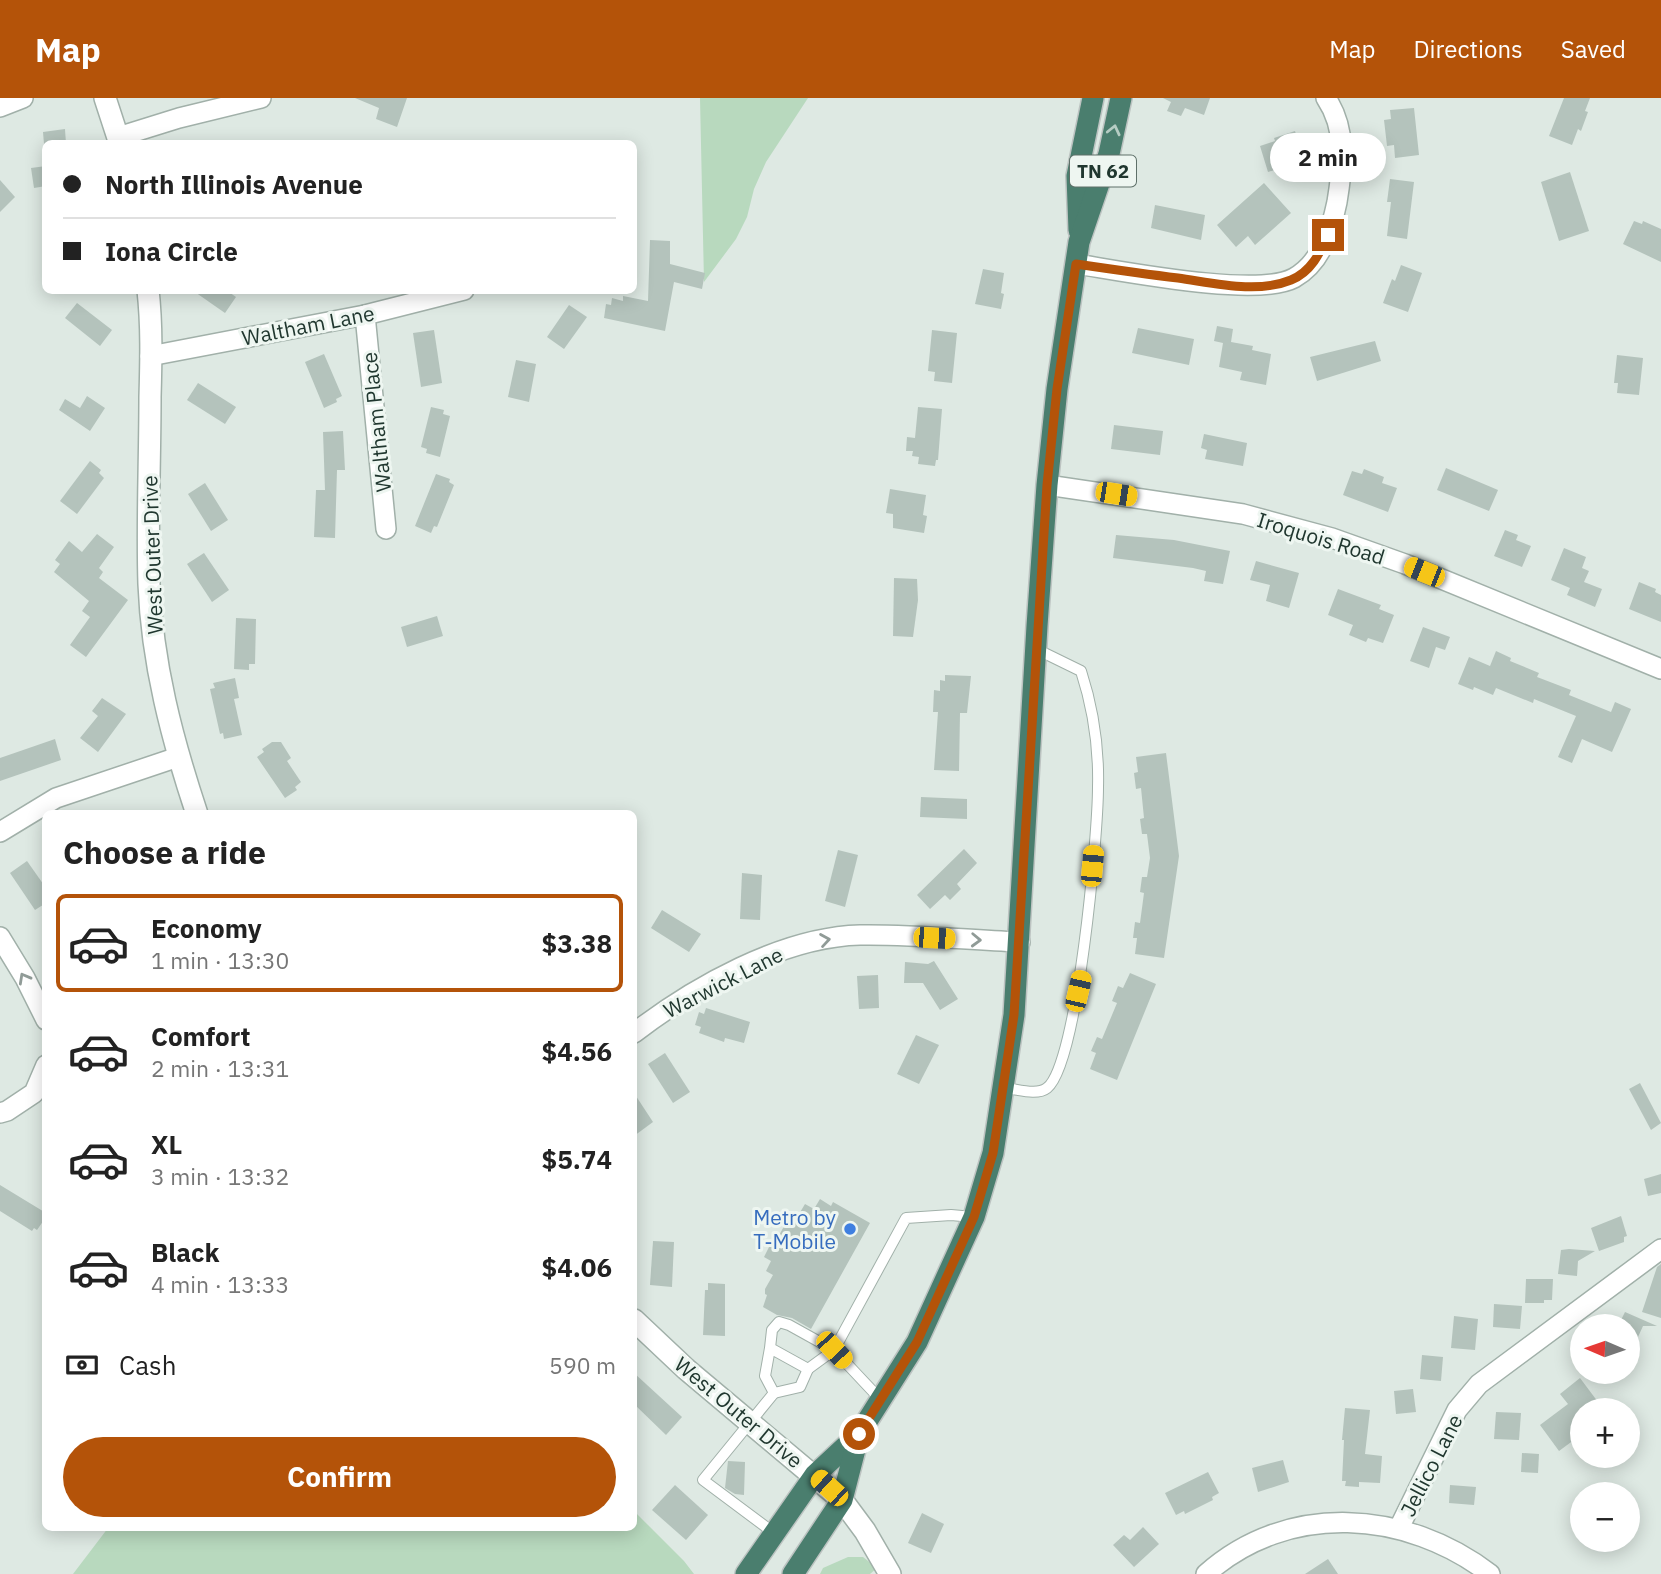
<!DOCTYPE html>
<meta charset="utf-8">
<style>
:root{--surface:#fff;--page:#f2f2f2;--text:#222;--muted:#767676;--line:#e0e0e0;--accent:#b45309}
body{margin:0;font-family:"IBM Plex Sans",sans-serif;background:var(--page);color:var(--text);height:100vh;display:flex;flex-direction:column;font-size:26px;white-space:nowrap}
*{box-sizing:border-box;margin:0}
p{font-size:23px;color:var(--muted)}
.icon{flex:none;width:38px;height:38px;fill:none;stroke:currentColor;stroke-width:2;stroke-linecap:round;stroke-linejoin:round}
.map{position:relative;flex:1;overflow:hidden}
.details{position:absolute;left:42px;top:712px;width:595px;height:721px;display:flex;flex-direction:column;background:var(--surface);border-radius:10px;box-shadow:0 4px 18px #0003}
.details>*{flex:none}
.guide{position:absolute;left:42px;top:42px;width:595px;height:154px;border-radius:10px;box-shadow:0 4px 18px #0003;display:grid;align-content:center;height:154px;padding:0 21px;background:var(--surface)}
.needle{width:46px;rotate:272deg}
.tools{position:absolute;left:1570px;top:1216px;display:grid;gap:14px}
.tools a{display:grid;place-items:center;width:70px;height:70px;border-radius:50%;background:var(--surface);box-shadow:0 4px 18px #0003;font-size:35px}
.end{position:absolute;width:32px;height:32px;margin:-16px;border:9px solid #b45309;background:#fff;box-shadow:0 0 0 4px #fff}
.from{border-radius:50%}
.bubble{position:absolute;height:49px;border-radius:24px;background:var(--surface);box-shadow:0 4px 18px #0003;font-size:23px;font-weight:700;line-height:49px;text-align:center}
.car{position:absolute;width:21px;height:42px;margin:-21px -10px;border-radius:9px;box-shadow:0 0 5px 2px #0007;background:linear-gradient(#f5c518 24%,#345 0 40%,#f5c518 0 76%,#345 0 86%,#f5c518 0)}
.guide b{display:flex;align-items:center;gap:24px;height:66px;font-size:26px}
.guide b+b{border-top:2px solid var(--line)}
.guide i{width:18px;height:18px;background:var(--text)}
ul{padding:0;list-style:none}
li{display:flex;align-items:center;gap:21px;height:98px;margin:0 14px 10px;padding:0 7px;border:4px solid transparent;border-radius:10px}
li div{flex:1}
li b{display:block;font-size:26px}
li em{font-style:normal;font-weight:700}
li.active{border-color:var(--accent)}
li>.icon{width:63px;height:63px;stroke-width:1.5}
h2{padding:0 21px;font-size:32px;line-height:84px}
.pay{display:flex;align-items:center;gap:18px;height:77px;padding:0 21px;font-size:26px}
.pay p{margin-inline-start:auto}
.action{display:flex;gap:14px;margin-top:auto;padding:14px 21px}
.action a{flex:1;height:80px;border-radius:42px;background:var(--accent);color:#fff;font-size:28px;font-weight:700;line-height:80px;text-align:center}
header{display:flex;align-items:center;gap:42px;box-sizing:border-box;height:98px;padding:0 35px;background:var(--accent);color:#fff}
header strong{font-size:33px}
nav{display:flex;gap:38px;margin-inline-start:auto;font-size:24px}
.map>svg:first-child{display:block}
.green{fill:#b8d9be}
.building{fill:#b4c3bc}
.lines{fill:none;stroke-linecap:round;stroke-linejoin:round}
.service-casing{stroke:#a1b0a9;stroke-width:12}
.minor-casing{stroke:#a1b0a9;stroke-width:22}
.tertiary-casing{stroke:#a1b0a9;stroke-width:24}
.trunk-casing{stroke:#bcc3c1;stroke-width:24}
.service{stroke:#fff;stroke-width:10}
.minor{stroke:#fff;stroke-width:19}
.tertiary{stroke:#fff;stroke-width:21}
.trunk{stroke:#4a7e6e;stroke-width:21}
.oneway{stroke:#b5ccc3}
.oneway2{stroke:#909b97}
.route{stroke:#b45309;stroke-width:9}
.shop-dot{fill:#3f7fe0;stroke:#eef6f1;stroke-width:2.5}
.labels{text-anchor:middle;dominant-baseline:central;stroke-width:6;stroke-linejoin:round;paint-order:stroke}
.shield{fill:#eef6f1;stroke:#5e7069;stroke-width:2}
.shield-label{font-size:19px;font-weight:bold;fill:#20372f}
.street-label{font-size:21px;fill:#20372f;stroke:#eef6f1}
.shop-label{font-size:21px;fill:#366cbe;stroke:#eef6f1;text-anchor:end}
</style>
<header>
<strong>Map</strong>
<nav><a>Map</a><a>Directions</a><a>Saved</a></nav>
</header>
<div class="map">
<svg width="1661" height="1476" viewBox="0 0 1661 1476">
<rect width="100%" height="100%" fill="#dee9e3"/>
<g class="green">
<polygon points="700,0 808,0 766,64 754,91 747,119 736,141 704,184"/>
<polygon points="634,1413 684,1463 694,1476 73,1476 108,1430 634,1430"/>
<polygon points="848,1459 863,1459 877,1470 870,1476 820,1476 823,1470"/>
</g>
<g class="building">
<polygon points="355,0 407,0 397,29 376,21 379,10"/>
<polygon points="1163,0 1210,0 1204,17 1185,10 1181,18 1167,13 1171,4"/>
<polygon points="1564,0 1590,0 1585,13 1588,14 1581,33 1578,31 1572,47 1549,38"/>
<polygon points="1414,10 1419,57 1395,60 1394,47 1387,48 1384,22 1391,21 1390,12"/>
<polygon points="65,31 66,46 44,46 43,34"/>
<polygon points="1295,33 1304,63 1268,74 1260,48 1275,43 1274,40"/>
<polygon points="46,68 46,88 34,90 31,70"/>
<polygon points="1570,74 1589,133 1559,143 1541,84"/>
<polygon points="1390,81 1414,84 1407,141 1387,138 1391,104 1387,104"/>
<polygon points="0,82 15,99 0,114"/>
<polygon points="1264,85 1291,115 1255,147 1248,138 1236,149 1217,127"/>
<polygon points="1155,107 1205,117 1201,142 1151,130"/>
<polygon points="1634,123 1642,126 1643,123 1661,131 1661,164 1623,146"/>
<polygon points="650,142 670,143 670,166 705,175 702,191 674,184 665,233 604,220 606,206 611,207 612,200 623,203 623,198 648,203"/>
<polygon points="1401,167 1422,175 1408,214 1383,205 1392,181 1395,183"/>
<polygon points="983,171 1004,175 1001,195 1004,196 1001,211 975,206"/>
<polygon points="192,192 226,192 236,199 225,215"/>
<polygon points="77,205 112,232 100,248 65,220"/>
<polygon points="569,207 587,219 564,251 547,239"/>
<polygon points="1217,228 1233,231 1231,244 1253,248 1252,252 1271,256 1266,287 1240,282 1242,274 1219,269 1223,245 1214,243"/>
<polygon points="1138,230 1194,241 1189,267 1132,255"/>
<polygon points="434,232 442,285 421,289 413,235"/>
<polygon points="932,232 957,235 952,285 934,283 935,274 928,273"/>
<polygon points="1375,243 1381,263 1317,283 1310,259"/>
<polygon points="324,256 342,298 336,301 337,304 324,310 305,264"/>
<polygon points="1617,257 1643,260 1639,297 1617,295 1618,285 1614,285"/>
<polygon points="516,262 536,266 529,304 508,299"/>
<polygon points="198,285 236,309 225,326 187,302"/>
<polygon points="87,298 105,310 90,333 59,312 65,301 80,310"/>
<polygon points="431,309 444,312 443,316 450,318 440,359 426,355 427,351 421,349"/>
<polygon points="918,309 942,311 938,362 936,362 935,368 918,366 919,359 912,358 913,353 906,353 907,339 915,340"/>
<polygon points="1114,327 1163,333 1160,357 1111,351"/>
<polygon points="343,333 345,372 337,372 335,440 314,439 316,392 325,392 323,334"/>
<polygon points="1204,336 1247,345 1243,368 1205,361 1207,352 1201,350"/>
<polygon points="90,363 101,372 99,375 104,380 77,416 60,403"/>
<polygon points="1446,370 1498,392 1489,413 1437,392"/>
<polygon points="1364,371 1384,379 1382,385 1397,390 1388,414 1343,397 1352,373 1362,376"/>
<polygon points="436,376 450,381 449,384 454,387 437,429 434,428 431,435 415,428"/>
<polygon points="205,385 228,422 211,433 188,396"/>
<polygon points="890,391 926,397 923,417 927,418 924,435 893,430 893,416 886,415"/>
<polygon points="1505,432 1518,437 1516,442 1531,448 1522,469 1494,458"/>
<polygon points="97,436 114,449 99,470 103,474 99,480 128,502 86,559 70,547 90,519 82,513 89,503 54,474 60,466 55,462 69,443 82,454"/>
<polygon points="1116,437 1174,442 1230,453 1223,486 1204,483 1206,473 1193,470 1113,460"/>
<polygon points="1564,450 1586,459 1582,470 1589,473 1584,484 1602,491 1595,509 1567,497 1570,490 1551,482"/>
<polygon points="204,455 229,492 212,504 187,466"/>
<polygon points="1256,463 1299,475 1289,510 1266,503 1270,487 1250,482"/>
<polygon points="894,480 917,481 918,502 913,539 893,538"/>
<polygon points="1639,484 1656,491 1655,494 1661,497 1661,524 1629,511"/>
<polygon points="1338,491 1381,507 1379,511 1394,517 1383,545 1368,540 1366,544 1349,537 1353,527 1328,517"/>
<polygon points="437,518 443,538 407,549 401,529"/>
<polygon points="236,520 256,521 255,566 249,566 249,572 234,571"/>
<polygon points="1423,529 1450,539 1445,552 1436,549 1429,570 1410,563"/>
<polygon points="1496,553 1511,560 1510,563 1539,575 1537,579 1571,592 1569,597 1611,614 1615,604 1631,611 1612,654 1582,641 1572,665 1558,659 1576,618 1534,601 1533,605 1496,590 1493,597 1474,589 1473,592 1458,586 1469,559 1490,568"/>
<polygon points="945,577 971,578 967,615 960,615 959,673 934,672 938,614 933,614 934,592 940,593 940,582 945,583"/>
<polygon points="235,580 239,600 234,601 242,637 224,641 223,635 220,636 210,591 215,590 213,585"/>
<polygon points="102,600 126,616 98,654 80,640 98,618 92,613"/>
<polygon points="55,641 61,662 0,683 0,660"/>
<polygon points="272,644 281,644 291,660 287,663 301,684 295,689 297,692 285,700 257,659 264,654 262,651"/>
<polygon points="1166,655 1179,758 1164,860 1135,856 1137,840 1133,840 1135,824 1140,825 1144,795 1140,794 1142,779 1147,779 1150,760 1147,736 1142,736 1140,721 1144,720 1141,690 1136,691 1134,675 1138,674 1136,659"/>
<polygon points="921,699 967,701 967,721 920,719"/>
<polygon points="964,751 977,765 957,786 961,791 950,802 945,797 930,811 917,797"/>
<polygon points="838,752 858,757 845,809 825,803"/>
<polygon points="27,763 46,790 46,805 35,812 10,775"/>
<polygon points="742,775 762,777 760,822 740,821"/>
<polygon points="662,812 701,836 689,854 651,830"/>
<polygon points="934,863 958,901 940,912 923,885 904,885 905,864 928,866"/>
<polygon points="1130,875 1156,886 1117,982 1090,971 1096,955 1091,953 1097,939 1102,941 1117,905 1112,903 1118,888 1123,890"/>
<polygon points="878,877 879,910 859,911 857,878"/>
<polygon points="706,910 750,924 744,945 725,940 724,944 699,935 701,929 695,927 699,914 704,916"/>
<polygon points="916,937 939,947 919,986 897,976"/>
<polygon points="665,955 690,994 673,1005 648,966"/>
<polygon points="1640,985 1661,1025 1651,1032 1629,991"/>
<polygon points="634,995 653,1024 634,1038"/>
<polygon points="1661,1076 1661,1095 1648,1098 1644,1081"/>
<polygon points="0,1087 46,1115 46,1119 37,1132 34,1130 32,1133 0,1113"/>
<polygon points="820,1101 831,1108 833,1104 870,1125 811,1231 792,1220 777,1217 763,1209 767,1197 765,1196 765,1191 773,1177 766,1173 771,1163 764,1159 770,1147 773,1148 787,1123 793,1126 805,1106 814,1111"/>
<polygon points="1621,1118 1627,1138 1624,1139 1624,1144 1599,1153 1591,1130"/>
<polygon points="653,1143 674,1144 672,1189 650,1187"/>
<polygon points="1569,1151 1595,1153 1578,1163 1577,1178 1558,1176 1561,1152"/>
<polygon points="1661,1166 1661,1220 1642,1214 1657,1169"/>
<polygon points="1526,1181 1553,1181 1552,1202 1544,1202 1544,1205 1525,1205"/>
<polygon points="708,1185 725,1186 725,1238 703,1237 705,1192 708,1192"/>
<polygon points="1494,1206 1522,1208 1520,1231 1493,1229"/>
<polygon points="1625,1214 1657,1228 1643,1228 1628,1261 1628,1228 1618,1228"/>
<polygon points="1454,1218 1478,1221 1475,1252 1451,1250"/>
<polygon points="1422,1257 1443,1259 1441,1283 1420,1281"/>
<polygon points="634,1275 682,1319 666,1337 634,1306"/>
<polygon points="1580,1280 1604,1312 1582,1312 1582,1336 1559,1353 1540,1327 1568,1306 1560,1296"/>
<polygon points="1413,1291 1416,1314 1396,1316 1394,1293"/>
<polygon points="1345,1310 1370,1312 1365,1356 1382,1358 1380,1385 1359,1384 1359,1389 1345,1388 1346,1383 1342,1383 1344,1342 1342,1342"/>
<polygon points="1496,1314 1521,1315 1519,1342 1494,1341"/>
<polygon points="1522,1355 1539,1356 1538,1375 1521,1374"/>
<polygon points="1283,1362 1289,1384 1258,1394 1252,1370"/>
<polygon points="728,1363 745,1364 744,1397 735,1396 725,1390"/>
<polygon points="1208,1374 1219,1395 1212,1399 1213,1402 1185,1416 1184,1413 1176,1417 1165,1395"/>
<polygon points="675,1387 708,1417 686,1442 652,1412"/>
<polygon points="1450,1387 1476,1389 1474,1407 1449,1405"/>
<polygon points="922,1415 944,1426 931,1455 908,1445"/>
<polygon points="1143,1429 1159,1446 1134,1469 1113,1447 1124,1437 1130,1442"/>
<polygon points="1328,1461 1338,1476 1305,1476"/>
</g>
<g class="lines">
<defs>
<g id="service">
<path d="M 1005,990 C 1017,991 1037,998 1047,990 C 1078,966 1098,735 1098,689 C 1099,650 1093,610 1081,573 L 1036,551"/>
<polyline points="770,1250 772,1232 779,1224 789,1227 834,1252 808,1271 770,1250 765,1278 774,1295 703,1382 774,1435"/>
<polyline points="774,1295 800,1289 808,1271"/>
<polyline points="880,1301 834,1252 906,1120 951,1117 973,1119"/>
</g>
<g id="minor">
<polyline points="0,9 23,0"/>
<polyline points="118,39 179,20 261,0"/>
<path d="M 1076,166 C 1122,173 1257,200 1294,180 C 1321,165 1331,133 1337,104 C 1343,68 1347,31 1326,0"/>
<polyline points="365,217 386,431"/>
<polyline points="150,258 365,217 464,192"/>
<polyline points="1047,387 1243,416 1332,440 1405,466 1661,571"/>
<polyline points="0,734 56,700 178,659"/>
<polyline points="0,839 25,880 46,922"/>
<path d="M 634,935 C 694,889 782,839 860,837 C 913,836 967,842 1020,844"/>
<polyline points="0,1015 7,1013 34,995 46,967"/>
<polyline points="1399,1430 1457,1312 1479,1286 1661,1151"/>
<path d="M 1206,1476 C 1288,1403 1407,1412 1490,1476"/>
</g>
<g id="tertiary">
<polyline points="105,0 120,46"/>
<path d="M 148,192 C 152,228 151,264 150,299 C 150,362 147,424 149,486 C 152,565 172,641 197,716"/>
<polyline points="634,1222 686,1271 842,1402 865,1433 890,1476"/>
</g>
<g id="trunk">
<polyline points="1079,132 1077,78 1093,0"/>
<polyline points="746,1476 815,1377 859,1336 917,1244 974,1119 993,1055 1014,917 1037,528 1047,387 1057,291 1079,144 1109,56 1121,0"/>
<polyline points="793,1476 842,1402 859,1336"/>
</g>
</defs>
<use href="#service" class="service-casing"/>
<use href="#minor" class="minor-casing"/>
<use href="#tertiary" class="tertiary-casing"/>
<use href="#trunk" class="trunk-casing"/>
<use href="#service" class="service"/>
<use href="#minor" class="minor"/>
<use href="#tertiary" class="tertiary"/>
<use href="#trunk" class="trunk"/>
</g>
<defs><path id="oneway-chevron" d="M-2-3.5L2.5 0L-2 3.5" fill="none" stroke-width="1.6" stroke-linecap="round" stroke-linejoin="round" transform="scale(1.75)"/></defs>
<use class="oneway" href="#oneway-chevron" transform="translate(1114 32) rotate(-77)"/>
<g class="oneway2">
<use href="#oneway-chevron" transform="translate(825 842) rotate(-9)"/>
<use href="#oneway-chevron" transform="translate(976 842) rotate(2)"/>
<use href="#oneway-chevron" transform="translate(24 880) rotate(-119)"/>
</g>
<g class="lines">
<path class="route" d="M 859,1336 L 917,1244 L 974,1119 L 993,1055 L 1014,917 L 1047,387 L 1057,291 L 1076,166 C 1110,171 1144,176 1178,180 C 1214,185 1257,196 1291,182 C 1311,174 1320,155 1328,137"/>
</g>
<circle class="shop-dot" cx="850" cy="1131" r="7"/>
<g class="labels">
<rect class="shield" x="1070" y="57.5" width="66" height="31" rx="5"/>
<g class="shield-label">
<text x="1103" y="73">TN 62</text>
</g>
<g class="street-label">
<text transform="translate(308 227) rotate(-11)">Waltham Lane</text>
<text transform="translate(376 324) rotate(-96)">Waltham Place</text>
<text transform="translate(1321 440) rotate(17)">Iroquois Road</text>
<text transform="translate(152 457) rotate(-92)">West Outer Drive</text>
<text transform="translate(723 884) rotate(-27)">Warwick Lane</text>
<text transform="translate(739 1314) rotate(40)">West Outer Drive</text>
<text transform="translate(1431 1367) rotate(-63)">Jellico Lane</text>
</g>
<g class="shop-label">
<text x="836" y="1119">Metro by<tspan x="836" dy="24">T-Mobile</tspan></text>
</g>
</g>
</svg>
<div class="tools">
<a><svg class="needle" viewBox="-14 -14 28 28"><path d="M0-13l5 13h-10z" fill="#e53935"/><path d="M0 13l5-13h-10z" fill="#767676"/></svg></a>
<a>+</a>
<a>−</a>
</div>
<i class="end from" style="left:859px;top:1336px"></i>
<i class="end" style="left:1328px;top:137px"></i>
<div class="bubble" style="left:1270px;top:35px;width:116px">2 min</div>
<i class="car" style="left:1116px;top:396px;rotate:99deg"></i>
<i class="car" style="left:1424px;top:474px;rotate:292deg"></i>
<i class="car" style="left:1092px;top:768px;rotate:5deg"></i>
<i class="car" style="left:934px;top:840px;rotate:93deg"></i>
<i class="car" style="left:1078px;top:893px;rotate:13deg"></i>
<i class="car" style="left:834px;top:1252px;rotate:137deg"></i>
<i class="car" style="left:829px;top:1390px;rotate:312deg"></i>
<div class="guide">
<b><i class="from"></i>North Illinois Avenue</b>
<b><i></i>Iona Circle</b>
</div>
<section class="details">
<h2>Choose a ride</h2>
<ul>
<li class="active"><svg class="icon" aria-label="car" viewBox="0 0 24 24"><path d="M5 17H2v-5l4-1 3-4h7l3 4 3 1v5h-3M9 17h6M6 11h13"/><circle cx="7" cy="17" r="2"/><circle cx="17" cy="17" r="2"/></svg><div><b>Economy</b><p>1 min · 13:30</p></div><em>$3.38</em></li>
<li><svg class="icon" aria-label="car" viewBox="0 0 24 24"><path d="M5 17H2v-5l4-1 3-4h7l3 4 3 1v5h-3M9 17h6M6 11h13"/><circle cx="7" cy="17" r="2"/><circle cx="17" cy="17" r="2"/></svg><div><b>Comfort</b><p>2 min · 13:31</p></div><em>$4.56</em></li>
<li><svg class="icon" aria-label="car" viewBox="0 0 24 24"><path d="M5 17H2v-5l4-1 3-4h7l3 4 3 1v5h-3M9 17h6M6 11h13"/><circle cx="7" cy="17" r="2"/><circle cx="17" cy="17" r="2"/></svg><div><b>XL</b><p>3 min · 13:32</p></div><em>$5.74</em></li>
<li><svg class="icon" aria-label="car" viewBox="0 0 24 24"><path d="M5 17H2v-5l4-1 3-4h7l3 4 3 1v5h-3M9 17h6M6 11h13"/><circle cx="7" cy="17" r="2"/><circle cx="17" cy="17" r="2"/></svg><div><b>Black</b><p>4 min · 13:33</p></div><em>$4.06</em></li>
</ul>
<div class="pay"><svg class="icon" aria-label="cash" viewBox="0 0 24 24"><path d="M3 7h18v10H3z"/><circle cx="12" cy="12" r="2"/></svg>Cash<p>590 m</p></div>
<div class="action"><a>Confirm</a></div>
</section>
</div>
